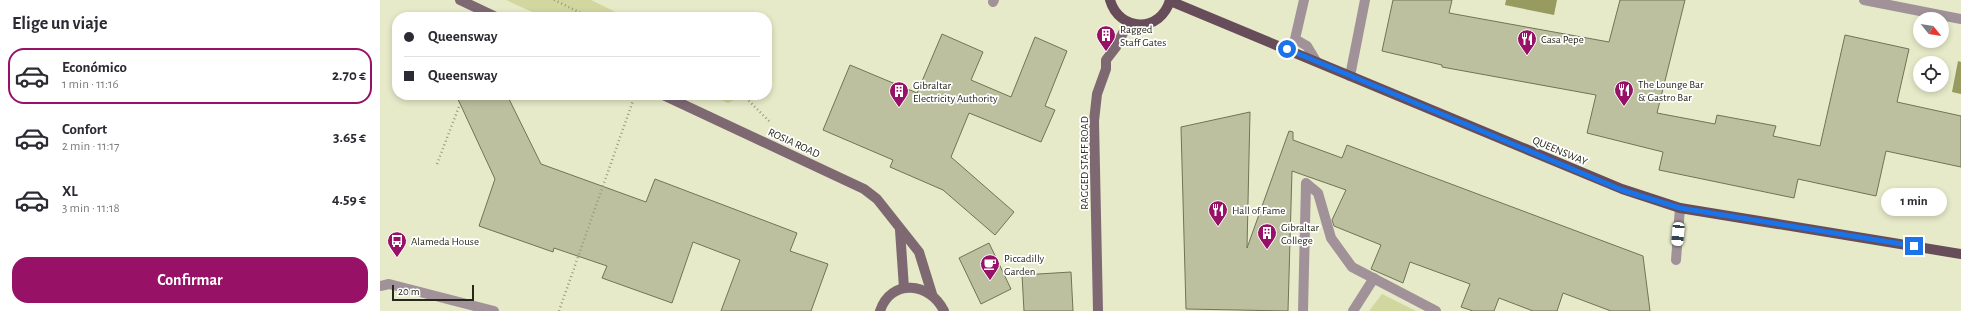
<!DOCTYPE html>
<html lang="es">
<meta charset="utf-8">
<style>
:root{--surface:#fff;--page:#f7f7f7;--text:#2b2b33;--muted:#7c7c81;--line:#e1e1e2;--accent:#971167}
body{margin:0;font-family:"Alegreya Sans",sans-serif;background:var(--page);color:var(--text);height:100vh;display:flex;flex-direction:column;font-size:15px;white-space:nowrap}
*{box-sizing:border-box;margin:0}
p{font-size:13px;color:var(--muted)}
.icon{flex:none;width:22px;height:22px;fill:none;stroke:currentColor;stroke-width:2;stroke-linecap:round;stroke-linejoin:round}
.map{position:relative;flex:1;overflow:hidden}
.side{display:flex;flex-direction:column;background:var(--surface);width:380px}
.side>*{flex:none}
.hud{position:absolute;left:12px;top:12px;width:380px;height:88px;border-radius:16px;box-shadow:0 2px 6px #0003;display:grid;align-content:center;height:88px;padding:0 12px;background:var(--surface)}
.needle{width:26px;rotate:120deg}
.controls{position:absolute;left:1533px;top:12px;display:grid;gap:8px}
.controls a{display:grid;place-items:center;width:36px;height:36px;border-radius:50%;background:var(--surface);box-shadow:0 2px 6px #0003;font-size:20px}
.scale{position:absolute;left:12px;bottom:10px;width:82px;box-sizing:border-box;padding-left:4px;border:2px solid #27281b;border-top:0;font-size:11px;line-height:14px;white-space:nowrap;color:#27281b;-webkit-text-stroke:3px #fff;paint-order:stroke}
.end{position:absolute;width:18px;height:18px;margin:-9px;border:5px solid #1a73e8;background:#fff;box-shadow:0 0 0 2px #fff}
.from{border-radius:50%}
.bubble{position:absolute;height:28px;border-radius:14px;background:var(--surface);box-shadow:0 2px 6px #0003;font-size:13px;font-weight:700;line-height:28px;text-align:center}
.car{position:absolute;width:12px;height:24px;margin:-12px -6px;border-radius:5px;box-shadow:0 0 3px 1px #0007;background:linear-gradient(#fff 24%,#345 0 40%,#fff 0 76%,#345 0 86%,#fff 0)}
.hud b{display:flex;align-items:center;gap:14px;height:38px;font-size:15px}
.hud b+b{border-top:1px solid var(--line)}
.hud i{width:10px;height:10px;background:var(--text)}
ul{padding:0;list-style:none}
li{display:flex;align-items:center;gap:12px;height:56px;margin:0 8px 6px;padding:0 4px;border:2px solid transparent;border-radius:16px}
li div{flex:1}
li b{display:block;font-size:15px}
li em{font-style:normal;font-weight:700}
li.on{border-color:var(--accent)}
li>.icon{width:36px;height:36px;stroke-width:1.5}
h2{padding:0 12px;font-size:18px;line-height:48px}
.cta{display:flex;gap:8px;margin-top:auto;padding:8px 12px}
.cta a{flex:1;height:46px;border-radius:16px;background:var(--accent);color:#fff;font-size:16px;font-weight:700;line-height:46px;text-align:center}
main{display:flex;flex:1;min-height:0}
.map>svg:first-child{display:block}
.green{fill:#d1d79e}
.water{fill:#979b60}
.building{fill:#bcc09f;stroke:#707356}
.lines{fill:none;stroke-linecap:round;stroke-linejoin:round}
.path{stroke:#979a81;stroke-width:2.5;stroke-dasharray:1 3;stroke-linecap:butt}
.lane{stroke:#a09298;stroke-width:10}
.street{stroke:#a09298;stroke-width:10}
.secondary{stroke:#7e6973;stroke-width:10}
.primary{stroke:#664d59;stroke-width:10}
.route{stroke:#1a73e8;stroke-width:5}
.labels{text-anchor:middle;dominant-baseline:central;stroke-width:3.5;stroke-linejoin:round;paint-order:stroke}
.poi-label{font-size:11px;fill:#27281b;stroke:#fff;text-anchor:start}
.street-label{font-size:11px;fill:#27281b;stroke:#fff}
</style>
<main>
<section class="side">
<h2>Elige un viaje</h2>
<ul>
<li class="on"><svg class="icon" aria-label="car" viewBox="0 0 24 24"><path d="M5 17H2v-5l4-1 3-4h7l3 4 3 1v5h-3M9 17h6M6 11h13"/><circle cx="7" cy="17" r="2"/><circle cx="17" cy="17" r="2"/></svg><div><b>Económico</b><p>1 min · 11:16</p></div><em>2.70 €</em></li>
<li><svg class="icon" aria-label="car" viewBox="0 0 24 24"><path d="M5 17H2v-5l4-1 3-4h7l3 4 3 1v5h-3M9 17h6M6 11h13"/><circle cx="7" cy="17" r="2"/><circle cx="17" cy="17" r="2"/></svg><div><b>Confort</b><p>2 min · 11:17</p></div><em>3.65 €</em></li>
<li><svg class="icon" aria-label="car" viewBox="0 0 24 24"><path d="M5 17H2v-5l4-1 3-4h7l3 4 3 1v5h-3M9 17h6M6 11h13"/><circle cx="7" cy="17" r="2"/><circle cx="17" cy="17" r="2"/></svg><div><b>XL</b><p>3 min · 11:18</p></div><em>4.59 €</em></li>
</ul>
<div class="cta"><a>Confirmar</a></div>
</section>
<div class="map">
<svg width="1581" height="311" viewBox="0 0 1581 311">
<rect width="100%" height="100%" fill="#e6eac8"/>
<g class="green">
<polygon points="126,0 211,0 246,17 163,17"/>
<polygon points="331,95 364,95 348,103"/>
<polygon points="1002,294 1036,311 989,311"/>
</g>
<g class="water">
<polygon points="1126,0 1177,0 1174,15 1125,5"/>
<polygon points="1578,61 1581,62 1581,94 1572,92"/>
</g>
<g class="building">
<polygon points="1013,0 1072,0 1069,13 1229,42 1240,0 1305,0 1277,113 1335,124 1337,115 1396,126 1393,136 1440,146 1465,35 1529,49 1517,102 1581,116 1581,167 1506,151 1496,196 1418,179 1414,198 1279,170 1283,152 1207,133 1216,95 1062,67 1062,65 1002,51"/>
<polygon points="562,34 603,52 591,80 631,97 655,37 687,51 665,106 675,110 661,142 589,113 571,157 634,212 615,235 563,190 510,167 513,160 443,130 470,65 537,93"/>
<polygon points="76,95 127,95 161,164 266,202 275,179 417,233 410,251 448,264 431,311 341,311 360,260 313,242 292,303 222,278 227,266 174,248 173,252 99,226 115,179"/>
<polygon points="870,112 867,248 909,131 913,132 913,140 962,158 967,145 1263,256 1270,311 1231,311 1183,293 1177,311 1153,311 1119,298 1114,311 1093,311 1081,307 1090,284 1030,262 1023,283 991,269 1001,245 954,226 952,220 966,190 912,171 908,311 806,309 801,127"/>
<polygon points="609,243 631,289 601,304 579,258"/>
<polygon points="691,272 693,311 644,311 642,275"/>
</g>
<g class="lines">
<g class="path">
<polyline points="174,0 209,17"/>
<polyline points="363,95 391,123"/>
<polyline points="57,164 80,104"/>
<polyline points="179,311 255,95"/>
</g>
<g class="lane">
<polyline points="613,2 614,0"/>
<polyline points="1296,260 1300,208"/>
</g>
<g class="street">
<polyline points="924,0 915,39 927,46 936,61"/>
<polyline points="1484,0 1581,19"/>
<polyline points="970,76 985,0"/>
<polyline points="0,286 9,284 114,311"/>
<polyline points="923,311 926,183 938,193 951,238 972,267 1056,311"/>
<polyline points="973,311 994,278"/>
</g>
<g class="secondary">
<polyline points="80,0 116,17"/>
<polyline points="283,95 484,189 497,199 539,252 552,294"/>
<polyline points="520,230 524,288"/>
<path d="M 500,311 C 511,278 550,282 564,311"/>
<polyline points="718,311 714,121 717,94 726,69 726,60 736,47 748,23"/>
</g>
<g class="primary">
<path d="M 730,0 C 739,32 781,33 790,0"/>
<polyline points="790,1 1242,189 1300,208 1581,254"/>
</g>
</g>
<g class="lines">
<polyline class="route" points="907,49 1242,190 1300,208 1534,246"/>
</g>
<defs>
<symbol id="building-pin" viewBox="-11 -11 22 30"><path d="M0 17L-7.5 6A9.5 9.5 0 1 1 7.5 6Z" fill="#971167" stroke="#fff"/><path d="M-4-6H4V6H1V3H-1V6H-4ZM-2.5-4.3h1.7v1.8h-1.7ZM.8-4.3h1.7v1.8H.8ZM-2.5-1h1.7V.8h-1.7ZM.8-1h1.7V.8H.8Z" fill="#fff"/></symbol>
<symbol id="restaurant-pin" viewBox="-11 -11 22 30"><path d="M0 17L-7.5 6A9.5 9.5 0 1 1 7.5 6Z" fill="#971167" stroke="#fff"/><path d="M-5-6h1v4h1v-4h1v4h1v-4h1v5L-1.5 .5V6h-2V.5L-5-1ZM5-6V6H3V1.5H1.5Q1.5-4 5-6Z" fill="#fff"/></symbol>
<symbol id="bus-pin" viewBox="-11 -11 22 30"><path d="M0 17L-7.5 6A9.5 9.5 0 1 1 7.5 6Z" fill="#971167" stroke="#fff"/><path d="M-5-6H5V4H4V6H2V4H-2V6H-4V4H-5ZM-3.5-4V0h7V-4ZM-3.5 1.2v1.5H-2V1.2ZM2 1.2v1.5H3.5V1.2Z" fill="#fff"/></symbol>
<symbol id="cafe-pin" viewBox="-11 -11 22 30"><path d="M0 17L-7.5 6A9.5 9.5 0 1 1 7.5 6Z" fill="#971167" stroke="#fff"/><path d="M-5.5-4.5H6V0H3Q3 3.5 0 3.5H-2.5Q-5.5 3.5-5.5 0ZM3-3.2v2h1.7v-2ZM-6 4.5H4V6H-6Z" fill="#fff"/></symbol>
</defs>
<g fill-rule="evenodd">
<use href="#building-pin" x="715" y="24" width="22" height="30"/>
<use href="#restaurant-pin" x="1136" y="28" width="22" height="30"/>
<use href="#restaurant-pin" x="1233" y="79" width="22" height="30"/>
<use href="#building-pin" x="508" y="80" width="22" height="30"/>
<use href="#restaurant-pin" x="827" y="199" width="22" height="30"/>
<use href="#building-pin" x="876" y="222" width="22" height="30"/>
<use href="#bus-pin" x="6" y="230" width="22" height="30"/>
<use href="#cafe-pin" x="599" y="253" width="22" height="30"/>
</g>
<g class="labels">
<g class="poi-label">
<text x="740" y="29">Ragged<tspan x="740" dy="13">Staff Gates</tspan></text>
<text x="1161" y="39">Casa Pepe</text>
<text x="1258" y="84">The Lounge Bar<tspan x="1258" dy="13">&amp; Gastro Bar</tspan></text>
<text x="533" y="85">Gibraltar<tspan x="533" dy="13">Electricity Authority</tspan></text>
<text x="852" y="210">Hall of Fame</text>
<text x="901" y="227">Gibraltar<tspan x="901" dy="13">College</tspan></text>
<text x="31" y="241">Alameda House</text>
<text x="624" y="258">Piccadilly<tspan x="624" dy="13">Garden</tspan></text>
</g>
<g class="street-label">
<text transform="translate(414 143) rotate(25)">ROSIA ROAD</text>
<text transform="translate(1180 151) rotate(23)">QUEENSWAY</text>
<text transform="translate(704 163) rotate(-90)">RAGGED STAFF ROAD</text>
</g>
</g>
</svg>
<div class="controls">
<a><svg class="needle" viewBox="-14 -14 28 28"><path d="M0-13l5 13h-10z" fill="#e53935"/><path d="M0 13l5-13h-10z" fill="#7c7c81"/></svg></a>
<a><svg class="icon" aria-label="locate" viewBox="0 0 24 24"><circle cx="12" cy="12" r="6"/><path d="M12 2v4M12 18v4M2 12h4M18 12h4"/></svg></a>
</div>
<div class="scale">20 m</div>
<i class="end from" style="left:907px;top:49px"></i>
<i class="end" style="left:1534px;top:246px"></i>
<div class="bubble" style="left:1501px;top:188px;width:66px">1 min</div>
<i class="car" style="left:1298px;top:234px;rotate:185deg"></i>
<div class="hud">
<b><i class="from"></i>Queensway</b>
<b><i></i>Queensway</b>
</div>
</div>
</main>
